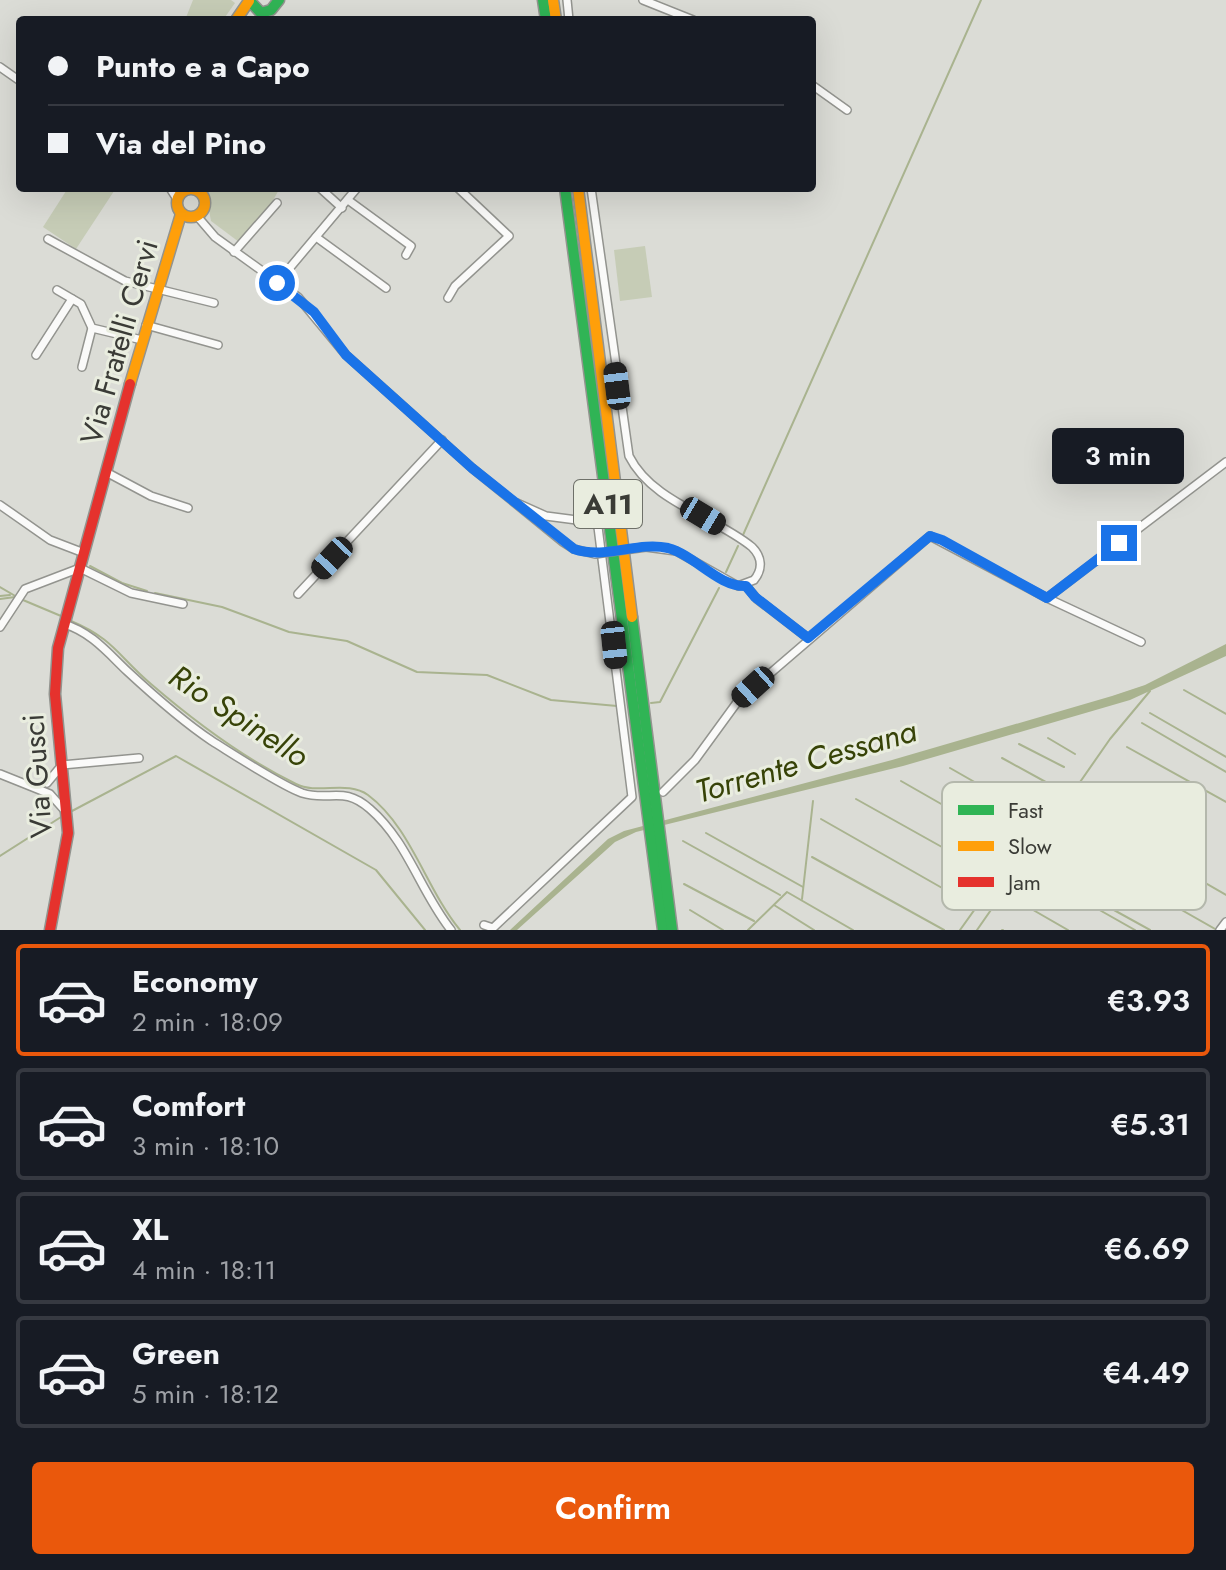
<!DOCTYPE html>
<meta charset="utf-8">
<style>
:root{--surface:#171b24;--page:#20242c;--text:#f1f3f6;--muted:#9ea1a6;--line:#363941;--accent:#ea580c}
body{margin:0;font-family:Jost,sans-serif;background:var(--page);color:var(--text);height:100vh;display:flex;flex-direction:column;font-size:30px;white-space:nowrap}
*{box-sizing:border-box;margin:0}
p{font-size:26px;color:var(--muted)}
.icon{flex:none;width:44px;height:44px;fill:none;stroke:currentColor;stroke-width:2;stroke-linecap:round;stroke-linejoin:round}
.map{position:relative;height:930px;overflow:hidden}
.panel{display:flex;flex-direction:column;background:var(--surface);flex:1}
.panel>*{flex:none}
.banner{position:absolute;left:16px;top:16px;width:800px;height:176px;border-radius:8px;box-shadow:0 8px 32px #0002;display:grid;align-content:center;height:176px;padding:0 32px;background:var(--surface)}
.end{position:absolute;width:36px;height:36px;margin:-18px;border:10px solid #1a73e8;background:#fff;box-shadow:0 0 0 4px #fff}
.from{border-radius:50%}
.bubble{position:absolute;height:56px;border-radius:8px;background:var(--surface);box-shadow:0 8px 32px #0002;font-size:26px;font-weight:600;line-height:56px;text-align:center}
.car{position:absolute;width:24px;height:48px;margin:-24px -12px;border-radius:10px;box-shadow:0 0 6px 2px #0007;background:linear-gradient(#222 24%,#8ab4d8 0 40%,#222 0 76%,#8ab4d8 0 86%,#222 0)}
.banner b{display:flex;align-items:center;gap:28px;height:76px;font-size:30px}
.banner b+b{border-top:2px solid var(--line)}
.banner i{width:20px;height:20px;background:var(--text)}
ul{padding:14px 0 0;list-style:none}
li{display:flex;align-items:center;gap:24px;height:112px;margin:0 16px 12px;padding:0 16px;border:4px solid var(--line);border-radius:8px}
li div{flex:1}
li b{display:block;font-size:30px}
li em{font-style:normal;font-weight:600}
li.selected{border-color:var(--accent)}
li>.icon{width:72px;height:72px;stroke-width:1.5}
.button{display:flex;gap:16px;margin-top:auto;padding:16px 32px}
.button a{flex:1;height:92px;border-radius:8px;background:var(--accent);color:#fff;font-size:32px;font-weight:600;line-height:92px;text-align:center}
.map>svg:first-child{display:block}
.green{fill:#c6ccb6}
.water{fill:#a9b38f}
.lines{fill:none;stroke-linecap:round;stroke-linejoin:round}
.stream{stroke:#a9b38f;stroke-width:2}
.street-casing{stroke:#93948f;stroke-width:10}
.fast-casing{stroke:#93948f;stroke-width:13}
.slow-casing{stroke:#93948f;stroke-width:13}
.jam-casing{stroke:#93948f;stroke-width:13}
.street{stroke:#fafaf9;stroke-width:7}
.fast{stroke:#30b455;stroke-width:10}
.slow{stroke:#ff9f0a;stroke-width:10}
.jam{stroke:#e5322d;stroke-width:10}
.street-bridge-casing{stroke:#93948f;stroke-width:10;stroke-linecap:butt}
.street-bridge{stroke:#fafaf9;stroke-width:7}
.route{stroke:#1a73e8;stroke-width:10}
.labels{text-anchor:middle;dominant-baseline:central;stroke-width:6;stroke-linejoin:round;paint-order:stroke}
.shield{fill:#e9eddf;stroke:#6e7069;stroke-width:2}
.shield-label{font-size:28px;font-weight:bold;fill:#3a3b36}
.street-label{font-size:30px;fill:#3a3b36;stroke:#e9eddf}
.water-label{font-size:32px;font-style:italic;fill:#374307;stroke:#e9eddf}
.key{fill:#e9eddf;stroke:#b4b8ac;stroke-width:2}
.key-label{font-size:22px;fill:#3a3b36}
</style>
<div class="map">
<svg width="1226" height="930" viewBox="0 0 1226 930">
<rect width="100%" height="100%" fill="#dbdcd6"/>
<g class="green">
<polygon points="193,0 231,0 235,3 223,20 185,20"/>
<polygon points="68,188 116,188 76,249 43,227"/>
<polygon points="205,188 280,188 268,209 239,242 211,221"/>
<polygon points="645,246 652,297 620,301 614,250"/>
</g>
<polygon class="water" points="1226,644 1226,656 1130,700 903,766 636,832 615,842 517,930 510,930 608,839 624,831 892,760 1112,696 1145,685"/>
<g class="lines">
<g class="stream">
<polyline points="743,535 981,0"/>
<polyline points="90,566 122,583 147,591"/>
<polyline points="726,572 738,546"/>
<polyline points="0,587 17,597"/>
<polyline points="155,593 222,607 289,632 347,641 417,672 487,675 551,700 617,706"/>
<polyline points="0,596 10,595"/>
<polyline points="0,599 15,597"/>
<polyline points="23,600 61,616"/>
<path d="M 71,621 C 114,639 118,656 151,684 C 194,721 245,759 296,784 C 318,795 347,780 368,795 C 411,827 426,889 460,930"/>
<polyline points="1184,690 1226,714"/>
<polyline points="651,703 660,702 719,588"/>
<polyline points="1150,713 1226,757"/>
<polyline points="1142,723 1226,772"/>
<polyline points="1048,738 1075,754"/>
<polyline points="1019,744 1064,767"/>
<polyline points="1127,747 1226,802"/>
<polyline points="1002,758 1053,786"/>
<polyline points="950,768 1034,816"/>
<polyline points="901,781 1013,845"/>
<polyline points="856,799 992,875"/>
<polyline points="72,811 176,756 376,870 425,930"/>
<polyline points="1084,813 1226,895"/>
<polyline points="821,819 972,905"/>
<polyline points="706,833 803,887"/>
<polyline points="683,841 780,895"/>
<polyline points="1062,842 1217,930"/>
<polyline points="0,856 61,817"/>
<polyline points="812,857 944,930"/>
<polyline points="1122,877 1103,904 1150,930"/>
<polyline points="684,884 754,921"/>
<polyline points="802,899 813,801"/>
<polyline points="1021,903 1068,930"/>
<polyline points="774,905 814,930"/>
<polyline points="1096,908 1135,930"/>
<polyline points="690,910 723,930"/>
<polyline points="748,930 787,892 853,930"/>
<polyline points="960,930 1055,797"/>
<polyline points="977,930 1110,739 1150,691"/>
<polyline points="1002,930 1003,930"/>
</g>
<defs>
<g id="street">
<polyline points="567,0 569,20"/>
<polyline points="643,0 693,20"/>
<polyline points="0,67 20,81"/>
<polyline points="812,85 847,110"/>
<polyline points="170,188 177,199"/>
<polyline points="320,188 342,208"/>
<path d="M 591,188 L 629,456 C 652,502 714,516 752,547 C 762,557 763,569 754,580 L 738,586 L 676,551 L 646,547"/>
<polyline points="348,200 411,246 406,255"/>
<polyline points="197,216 215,237 298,297 346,355 472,468 563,542 574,549 595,554"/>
<polyline points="316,237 386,288"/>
<polyline points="48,239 125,281 214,303"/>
<polyline points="234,252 277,203"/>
<polyline points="277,283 357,188"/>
<polyline points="57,290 81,304 92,328 142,340"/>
<polyline points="448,298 455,286 509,236 458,188"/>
<polyline points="146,325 218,345"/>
<polyline points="36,355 72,299"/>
<polyline points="82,367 92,328"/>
<polyline points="106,472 151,496 188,508"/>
<polyline points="0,505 50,540 84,553"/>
<polyline points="746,586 757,599 808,638"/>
<polyline points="298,594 442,440"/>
<polyline points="1047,598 1226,462"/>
<path d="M 64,624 C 91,632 108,653 127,671 C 154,696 182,721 212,741 C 233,754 280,785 302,793 C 330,802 343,785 370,809 C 408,842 420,891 451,930"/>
<polyline points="0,627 25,589 80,568 131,593 183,604"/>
<polyline points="0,774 50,794 66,812"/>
<polyline points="47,783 62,765 139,758"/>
<polyline points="663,792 695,760 738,701 930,536 1047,598 1141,642"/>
<polyline points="484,925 493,928 632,797 598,527 592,522 546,516 517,503"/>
<polyline points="1220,930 1226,922"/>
</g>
<g id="fast">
<polyline points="249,0 261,13 271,10 279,0"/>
<polyline points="543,0 546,20"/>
<polyline points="565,188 663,930"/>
<polyline points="632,617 672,930"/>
</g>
<g id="slow">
<polyline points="553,0 556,20"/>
<polyline points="236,20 249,1"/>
<polyline points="578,188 632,617"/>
<circle cx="191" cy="203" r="14"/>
<polyline points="130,384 181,214"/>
</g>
<polyline id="jam" points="50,930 68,833 55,694 58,648 130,384"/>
</defs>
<use href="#street" class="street-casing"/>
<use href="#fast" class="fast-casing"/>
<use href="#slow" class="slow-casing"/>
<use href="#jam" class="jam-casing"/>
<use href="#street" class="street"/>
<use href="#fast" class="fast"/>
<use href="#slow" class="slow"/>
<use href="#jam" class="jam"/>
<defs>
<polyline id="street-bridge" points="595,554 646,547"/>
</defs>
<use href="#street-bridge" class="street-bridge-casing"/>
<use href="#street-bridge" class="street-bridge"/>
</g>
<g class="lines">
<path class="route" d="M 277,283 L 314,312 L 346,355 L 472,468 L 574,549 C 606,560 637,541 668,548 C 695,555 718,587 746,586 L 755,597 L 808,638 L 930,536 L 942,540 L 1047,598 L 1119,543"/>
</g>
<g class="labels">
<rect class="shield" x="574" y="480" width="68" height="48" rx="6"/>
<g class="shield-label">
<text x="608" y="504">A11</text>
</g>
<g class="street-label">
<text transform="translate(119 342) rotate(-74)">Via Fratelli Cervi</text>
<text transform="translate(37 776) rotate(-94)">Via Gusci</text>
</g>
<g class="water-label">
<text transform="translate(239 716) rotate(33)">Rio Spinello</text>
<text transform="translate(806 761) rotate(-16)">Torrente Cessana</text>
</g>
</g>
<rect x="942" y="782" width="264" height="128" rx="12" class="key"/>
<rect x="958" y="805" width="36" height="10" fill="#30b455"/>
<rect x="958" y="841" width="36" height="10" fill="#ff9f0a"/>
<rect x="958" y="877" width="36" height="10" fill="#e5322d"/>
<g class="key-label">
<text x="1008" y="818">Fast</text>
<text x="1008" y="854">Slow</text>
<text x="1008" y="890">Jam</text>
</g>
</svg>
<i class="end from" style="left:277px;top:283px"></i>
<i class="end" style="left:1119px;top:543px"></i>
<div class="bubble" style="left:1052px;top:428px;width:132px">3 min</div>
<i class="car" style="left:617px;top:386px;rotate:353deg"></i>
<i class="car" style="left:703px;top:516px;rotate:121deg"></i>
<i class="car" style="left:332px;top:558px;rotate:223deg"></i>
<i class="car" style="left:614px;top:645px;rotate:174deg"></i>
<i class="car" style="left:753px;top:687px;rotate:228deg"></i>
<div class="banner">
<b><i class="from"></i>Punto e a Capo</b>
<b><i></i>Via del Pino</b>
</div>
</div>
<section class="panel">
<ul>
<li class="selected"><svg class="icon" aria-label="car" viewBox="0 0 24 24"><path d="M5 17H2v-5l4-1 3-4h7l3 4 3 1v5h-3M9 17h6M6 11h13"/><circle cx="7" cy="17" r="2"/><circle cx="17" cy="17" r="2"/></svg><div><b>Economy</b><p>2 min · 18:09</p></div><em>€3.93</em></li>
<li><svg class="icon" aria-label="car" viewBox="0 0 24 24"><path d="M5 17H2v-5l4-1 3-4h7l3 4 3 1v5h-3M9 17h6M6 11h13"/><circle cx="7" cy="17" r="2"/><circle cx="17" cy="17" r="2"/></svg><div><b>Comfort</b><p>3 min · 18:10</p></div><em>€5.31</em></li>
<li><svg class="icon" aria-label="car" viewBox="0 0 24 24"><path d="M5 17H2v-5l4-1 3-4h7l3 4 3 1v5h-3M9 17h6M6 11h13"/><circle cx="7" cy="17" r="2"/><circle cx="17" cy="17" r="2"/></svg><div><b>XL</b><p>4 min · 18:11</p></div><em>€6.69</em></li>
<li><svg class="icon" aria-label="car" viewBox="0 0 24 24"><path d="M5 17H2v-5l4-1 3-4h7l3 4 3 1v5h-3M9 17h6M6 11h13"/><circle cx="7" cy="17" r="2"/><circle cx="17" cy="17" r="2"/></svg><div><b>Green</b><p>5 min · 18:12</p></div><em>€4.49</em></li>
</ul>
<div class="button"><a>Confirm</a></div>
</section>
